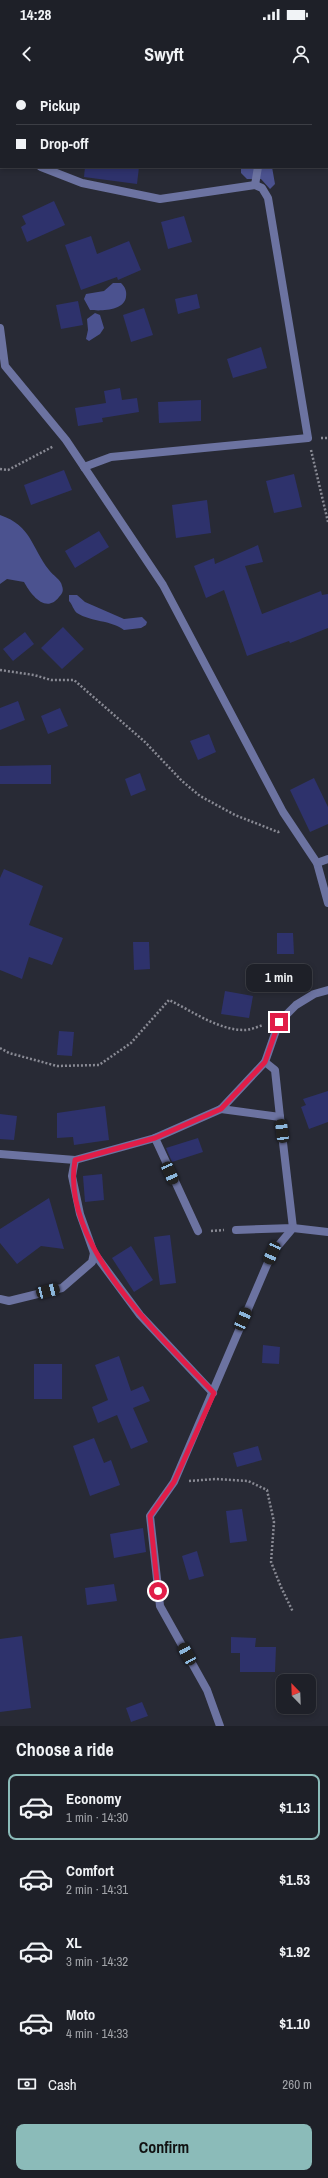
<!DOCTYPE html>
<meta charset="utf-8">
<style>
:root{--surface:#1e2028;--page:#2b2d34;--text:#f1f3f6;--muted:#a1a3a8;--line:#3c3e45;--accent:#8bbbb9}
body{margin:0;font-family:"Archivo Narrow",sans-serif;background:var(--page);color:var(--text);height:100vh;display:flex;flex-direction:column;font-size:15px;white-space:nowrap}
*{box-sizing:border-box;margin:0}
p{font-size:13px;color:var(--muted)}
.icon{flex:none;width:22px;height:22px;fill:none;stroke:currentColor;stroke-width:2;stroke-linecap:round;stroke-linejoin:round}
.map{position:relative;height:1646px;overflow:hidden}
.details{display:flex;flex-direction:column;background:var(--surface);flex:1}
.details>*{flex:none}
.hud{position:absolute;left:0px;top:0px;width:328px;height:88px;box-shadow:0 2px 6px #0003,0 0 0 1px var(--line);display:grid;align-content:center;height:88px;padding:0 16px;background:var(--surface)}
.needle{width:26px;rotate:337deg}
.buttons{position:absolute;left:276px;top:1594px;display:grid;gap:8px}
.buttons a{display:grid;place-items:center;width:40px;height:40px;border-radius:8px;background:var(--surface);box-shadow:0 2px 6px #0003,0 0 0 1px var(--line);font-size:20px}
.end{position:absolute;width:18px;height:18px;margin:-9px;border:5px solid #e11d48;background:#fff;box-shadow:0 0 0 2px #fff}
.from{border-radius:50%}
.bubble{position:absolute;height:28px;border-radius:8px;background:var(--surface);box-shadow:0 2px 6px #0003,0 0 0 1px var(--line);font-size:13px;font-weight:800;line-height:28px;text-align:center}
.car{position:absolute;width:12px;height:24px;margin:-12px -6px;border-radius:5px;box-shadow:0 0 3px 1px #0007;background:linear-gradient(#222 24%,#8ab4d8 0 40%,#222 0 76%,#8ab4d8 0 86%,#222 0)}
.hud b{display:flex;align-items:center;gap:14px;height:38px;font-size:15px}
.hud b+b{border-top:1px solid var(--line)}
.hud i{width:10px;height:10px;background:var(--text)}
ul{padding:0;list-style:none}
li{display:flex;align-items:center;gap:12px;height:66px;margin:0 8px 6px;padding:0 8px;border:2px solid transparent;border-radius:8px}
li div{flex:1}
li b{display:block;font-size:15px}
li em{font-style:normal;font-weight:800}
li.active{border-color:var(--accent)}
li>.icon{width:36px;height:36px;stroke-width:1.5}
h2{padding:0 16px;font-size:18px;line-height:48px}
.pay{display:flex;align-items:center;gap:10px;height:44px;padding:0 16px;font-size:15px}
.pay p{margin-inline-start:auto}
.button{display:flex;gap:8px;margin-top:auto;padding:8px 16px}
.button a{flex:1;height:46px;border-radius:8px;background:var(--accent);color:#111;font-size:16px;font-weight:800;line-height:46px;text-align:center}
.status{display:flex;justify-content:space-between;align-items:center;height:28px;padding:0 20px;background:var(--surface);direction:ltr}
.status svg{height:11px;fill:currentColor}
header{display:flex;justify-content:space-between;align-items:center;height:52px;padding:0 16px;background:var(--surface);font-size:18px;font-weight:800}
.map>svg:first-child{display:block}
.forest{fill:#4b528f}
.building{fill:#2e326c}
.lines{fill:none;stroke-linecap:round;stroke-linejoin:round}
.path{stroke:#898a94;stroke-width:2.5;stroke-dasharray:2 2;stroke-linecap:butt}
.lane{stroke:#6c73a1;stroke-width:8}
.street{stroke:#6c73a1;stroke-width:8}
.route{stroke:#e11d48;stroke-width:5}
</style>
<div class="status"><b>14:28</b><svg viewBox="0 0 49 12"><path d="M0 12V9h3v3zM5 12V6h3v6zM10 12V3h3v9zM15 12V0h3v12zM26 1h20v11H26zM47 4h2v5h-2z"/></svg></div>
<header><svg class="icon" aria-label="back" viewBox="0 0 24 24"><path d="M15 5l-7 7 7 7"/></svg>Swyft<svg class="icon" aria-label="person" viewBox="0 0 24 24"><circle cx="12" cy="8" r="4"/><path d="M4 21q1-7 8-7t8 7"/></svg></header>
<div class="map">
<svg width="328" height="1646" viewBox="0 0 328 1646">
<rect width="100%" height="100%" fill="#282a35"/>
<g class="forest">
<polygon points="241,87 272,87 275,104 270,109 261,99 247,99 241,93"/>
<path d="M 113,203 L 121,203 C 125,207 127,211 126,217 C 124,231 101,231 90,230 L 84,219 L 86,214 L 104,211 Z"/>
<polygon points="95,233 100,235 104,248 100,254 89,261 86,259 88,250 87,239"/>
<path d="M 0,435 C 32,446 31,467 49,490 C 53,496 61,499 62,506 C 64,511 62,514 59,517 C 46,534 31,515 24,502 L 7,499 L 0,504 Z"/>
<path d="M 69,515 L 77,515 L 85,522 L 124,539 L 142,537 L 147,542 L 146,545 L 141,548 L 124,550 C 111,540 91,542 77,533 C 74,531 72,524 69,521 Z"/>
</g>
<g class="building">
<polygon points="85,87 139,87 137,104 84,97"/>
<polygon points="54,121 65,145 27,162 21,147 26,144 22,136"/>
<polygon points="184,136 192,162 168,169 161,142"/>
<polygon points="91,156 97,174 129,161 141,190 118,200 117,197 81,210 65,165"/>
<polygon points="197,214 200,228 178,234 175,219"/>
<polygon points="78,221 83,245 61,249 56,225"/>
<polygon points="144,228 153,255 131,262 123,235"/>
<polygon points="261,267 267,288 233,298 227,279"/>
<polygon points="120,308 122,320 137,318 139,332 102,338 103,342 78,346 75,328 106,323 104,311"/>
<polygon points="201,320 201,341 159,343 158,322"/>
<polygon points="64,390 72,410 31,425 24,405"/>
<polygon points="294,394 302,427 274,433 266,401"/>
<polygon points="207,420 211,453 176,458 172,425"/>
<polygon points="99,451 109,467 75,488 65,471"/>
<polygon points="258,465 263,482 245,486 262,534 321,511 322,515 328,514 328,548 290,563 289,561 247,576 224,510 206,518 194,486 214,478 215,484"/>
<polygon points="63,547 84,569 62,589 41,568"/>
<polygon points="25,552 34,564 13,581 3,569"/>
<polygon points="18,621 25,640 0,650 0,628"/>
<polygon points="60,628 68,646 48,654 41,636"/>
<polygon points="209,654 216,672 198,680 190,661"/>
<polygon points="51,685 51,704 0,704 0,686"/>
<polygon points="140,693 146,710 131,716 125,699"/>
<polygon points="314,698 328,727 328,744 310,752 290,710"/>
<polygon points="4,789 43,806 29,845 63,858 52,885 29,877 22,899 0,890 0,798"/>
<polygon points="277,853 293,853 294,874 277,874"/>
<polygon points="133,862 149,862 150,889 134,890"/>
<polygon points="225,911 253,916 249,938 221,934"/>
<polygon points="59,951 74,952 72,976 57,975"/>
<polygon points="328,1011 328,1042 309,1049 301,1027 306,1025 303,1019"/>
<polygon points="105,1026 109,1060 74,1065 73,1057 57,1058 57,1033"/>
<polygon points="0,1034 17,1036 14,1060 0,1059"/>
<polygon points="198,1058 203,1072 172,1082 166,1068"/>
<polygon points="102,1094 104,1120 85,1122 83,1096"/>
<polygon points="49,1118 64,1169 41,1166 17,1184 0,1163 0,1149"/>
<polygon points="170,1155 176,1203 160,1205 154,1157"/>
<polygon points="131,1166 153,1200 134,1212 112,1178"/>
<polygon points="263,1265 280,1267 279,1284 262,1283"/>
<polygon points="119,1276 131,1311 143,1306 150,1321 133,1328 148,1362 131,1369 117,1335 98,1343 92,1327 108,1320 95,1285"/>
<rect x="34" y="1284" width="28" height="35"/>
<polygon points="94,1358 104,1383 111,1380 120,1405 90,1416 73,1366"/>
<polygon points="258,1366 262,1380 237,1387 233,1373"/>
<polygon points="242,1429 247,1461 230,1463 226,1431"/>
<polygon points="143,1448 146,1472 114,1478 110,1454"/>
<polygon points="197,1471 204,1496 189,1500 182,1476"/>
<polygon points="114,1504 117,1521 87,1525 85,1508"/>
<polygon points="22,1556 31,1628 0,1632 0,1559"/>
<polygon points="231,1557 256,1558 255,1567 276,1567 275,1592 240,1592 240,1573 231,1573"/>
<polygon points="142,1622 148,1636 131,1642 126,1628"/>
</g>
<g class="lines">
<g class="path">
<polyline points="327,61 328,61"/>
<polyline points="321,358 328,358"/>
<polyline points="311,370 328,442"/>
<polyline points="0,389 8,390 54,366"/>
<polyline points="0,590 34,595 51,600 74,600 145,662 182,701 200,716 235,735 278,752 281,751"/>
<path d="M 0,968 L 9,973 L 57,986 L 99,985 L 131,963 L 169,920 C 192,931 218,950 244,950 C 250,950 257,947 263,945"/>
<polyline points="211,1151 224,1150"/>
<polyline points="189,1401 216,1399 248,1401 267,1410 274,1442 271,1482 281,1507 293,1532"/>
</g>
<g class="lane">
<polyline points="67,1 68,0"/>
<polyline points="284,1 284,0"/>
<polyline points="0,60 1,61"/>
<polyline points="41,87 82,103 160,119 255,105 262,108 268,118 308,358 111,377 84,387"/>
<polyline points="255,105 258,87"/>
</g>
<g class="street">
<polyline points="0,248 5,286 66,360 163,505 283,732 317,783 328,823"/>
<polyline points="317,783 328,779"/>
<polyline points="265,982 275,990 280,1037"/>
<polyline points="221,1029 280,1037 293,1148 236,1150"/>
<polyline points="155,1058 198,1151"/>
<polyline points="0,1074 75,1080 155,1058 221,1029 265,982 279,942 296,925 314,914 328,910"/>
<polyline points="94,1173 140,1235 213,1313"/>
<polyline points="0,1219 9,1221 62,1208 92,1182 94,1173 80,1134 72,1096 75,1080"/>
<polyline points="220,1646 207,1610 160,1526 150,1436 174,1402 272,1173 293,1148 328,1152"/>
</g>
</g>
<g class="lines">
<path class="route" d="M 158,1511 L 150,1436 L 174,1402 L 214,1313 C 160,1256 60,1165 75,1080 L 155,1058 L 221,1029 L 265,982 L 279,942"/>
</g>
</svg>
<div class="buttons">
<a><svg class="needle" viewBox="-14 -14 28 28"><path d="M0-13l5 13h-10z" fill="#e53935"/><path d="M0 13l5-13h-10z" fill="#a1a3a8"/></svg></a>
</div>
<i class="end from" style="left:158px;top:1511px"></i>
<i class="end" style="left:279px;top:942px"></i>
<div class="bubble" style="left:246px;top:884px;width:66px">1 min</div>
<i class="car" style="left:282px;top:1051px;rotate:353deg"></i>
<i class="car" style="left:170px;top:1093px;rotate:156deg"></i>
<i class="car" style="left:272px;top:1173px;rotate:204deg"></i>
<i class="car" style="left:48px;top:1211px;rotate:76deg"></i>
<i class="car" style="left:243px;top:1239px;rotate:24deg"></i>
<i class="car" style="left:187px;top:1574px;rotate:331deg"></i>
<div class="hud">
<b><i class="from"></i>Pickup</b>
<b><i></i>Drop-off</b>
</div>
</div>
<section class="details">
<h2>Choose a ride</h2>
<ul>
<li class="active"><svg class="icon" aria-label="car" viewBox="0 0 24 24"><path d="M5 17H2v-5l4-1 3-4h7l3 4 3 1v5h-3M9 17h6M6 11h13"/><circle cx="7" cy="17" r="2"/><circle cx="17" cy="17" r="2"/></svg><div><b>Economy</b><p>1 min · 14:30</p></div><em>$1.13</em></li>
<li><svg class="icon" aria-label="car" viewBox="0 0 24 24"><path d="M5 17H2v-5l4-1 3-4h7l3 4 3 1v5h-3M9 17h6M6 11h13"/><circle cx="7" cy="17" r="2"/><circle cx="17" cy="17" r="2"/></svg><div><b>Comfort</b><p>2 min · 14:31</p></div><em>$1.53</em></li>
<li><svg class="icon" aria-label="car" viewBox="0 0 24 24"><path d="M5 17H2v-5l4-1 3-4h7l3 4 3 1v5h-3M9 17h6M6 11h13"/><circle cx="7" cy="17" r="2"/><circle cx="17" cy="17" r="2"/></svg><div><b>XL</b><p>3 min · 14:32</p></div><em>$1.92</em></li>
<li><svg class="icon" aria-label="car" viewBox="0 0 24 24"><path d="M5 17H2v-5l4-1 3-4h7l3 4 3 1v5h-3M9 17h6M6 11h13"/><circle cx="7" cy="17" r="2"/><circle cx="17" cy="17" r="2"/></svg><div><b>Moto</b><p>4 min · 14:33</p></div><em>$1.10</em></li>
</ul>
<div class="pay"><svg class="icon" aria-label="cash" viewBox="0 0 24 24"><path d="M3 7h18v10H3z"/><circle cx="12" cy="12" r="2"/></svg>Cash<p>260 m</p></div>
<div class="button"><a>Confirm</a></div>
</section>
